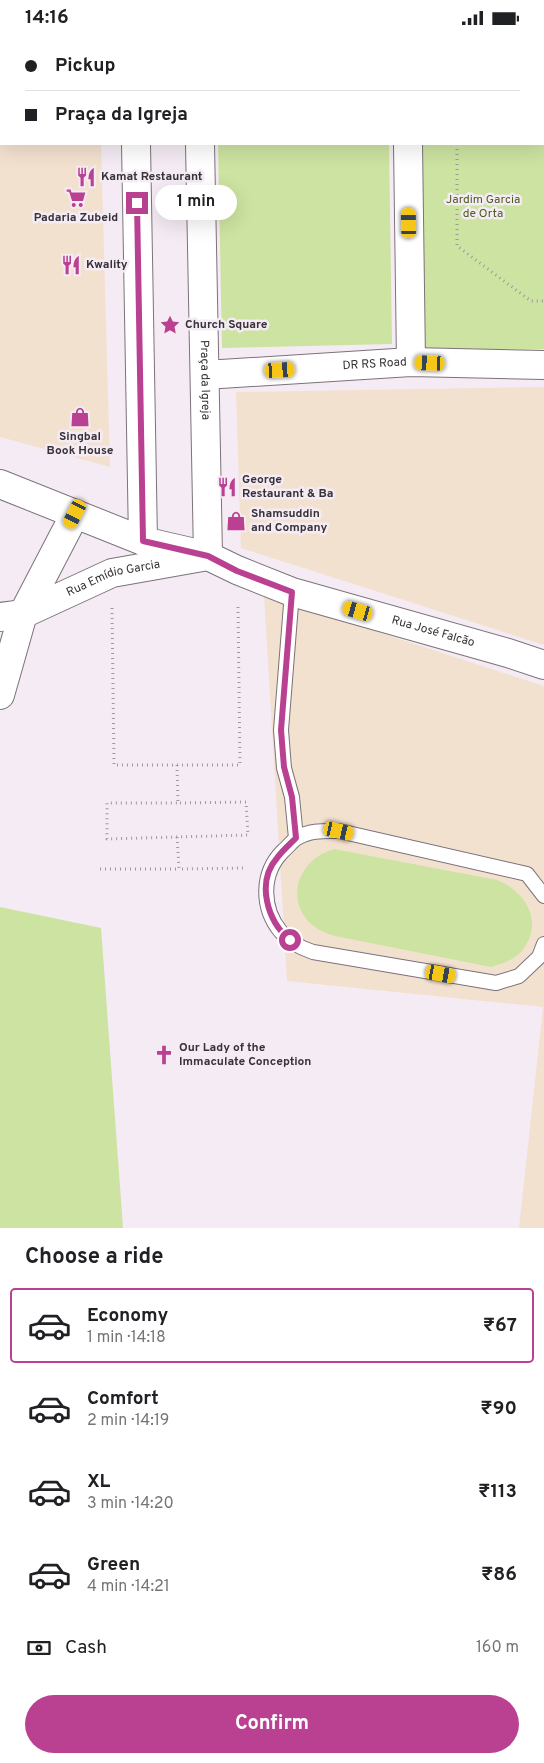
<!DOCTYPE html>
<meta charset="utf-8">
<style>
:root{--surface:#fff;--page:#f6f6f6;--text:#202124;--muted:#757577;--line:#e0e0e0;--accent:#ba4092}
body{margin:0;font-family:Overpass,sans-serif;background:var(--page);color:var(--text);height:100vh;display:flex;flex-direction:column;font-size:19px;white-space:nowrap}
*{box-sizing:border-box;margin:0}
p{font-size:16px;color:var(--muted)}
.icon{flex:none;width:28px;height:28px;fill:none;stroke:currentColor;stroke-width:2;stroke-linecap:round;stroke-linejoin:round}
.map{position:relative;height:1193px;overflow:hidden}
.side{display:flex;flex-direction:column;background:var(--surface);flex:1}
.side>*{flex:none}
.guide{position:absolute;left:0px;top:0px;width:545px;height:110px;box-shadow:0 5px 20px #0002;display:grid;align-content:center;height:110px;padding:0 25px;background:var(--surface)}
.end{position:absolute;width:22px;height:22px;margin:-11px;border:6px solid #ba4092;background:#fff;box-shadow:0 0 0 2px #fff}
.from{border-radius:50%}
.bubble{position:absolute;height:35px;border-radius:18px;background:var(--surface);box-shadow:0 5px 20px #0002;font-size:16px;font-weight:700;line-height:35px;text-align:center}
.car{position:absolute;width:15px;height:30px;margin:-15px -8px;border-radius:6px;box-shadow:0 0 4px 1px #0007;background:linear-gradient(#f5c518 24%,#345 0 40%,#f5c518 0 76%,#345 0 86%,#f5c518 0)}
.guide b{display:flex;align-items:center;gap:18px;height:48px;font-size:19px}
.guide b+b{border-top:1px solid var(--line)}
.guide i{width:12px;height:12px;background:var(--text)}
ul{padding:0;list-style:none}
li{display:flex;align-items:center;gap:15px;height:75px;margin:0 10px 8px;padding:0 15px;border:2px solid transparent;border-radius:5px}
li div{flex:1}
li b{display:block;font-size:19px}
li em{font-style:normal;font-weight:700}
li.selected{border-color:var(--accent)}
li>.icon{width:45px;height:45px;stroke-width:1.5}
h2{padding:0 25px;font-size:22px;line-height:60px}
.pay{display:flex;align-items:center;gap:12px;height:55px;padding:0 25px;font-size:19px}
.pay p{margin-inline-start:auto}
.cta{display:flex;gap:10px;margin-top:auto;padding:10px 25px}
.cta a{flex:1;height:58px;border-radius:30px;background:var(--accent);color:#fff;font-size:20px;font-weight:700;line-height:58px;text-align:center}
.status{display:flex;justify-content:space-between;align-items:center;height:35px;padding:0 25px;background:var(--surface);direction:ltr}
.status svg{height:14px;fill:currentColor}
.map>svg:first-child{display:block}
.commercial{fill:#f3e1d0}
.green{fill:#cce3a1}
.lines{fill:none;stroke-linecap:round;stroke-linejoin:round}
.service-casing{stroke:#7c727a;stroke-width:16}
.minor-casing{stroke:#7c727a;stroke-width:30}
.tertiary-casing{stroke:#7c727a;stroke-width:30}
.secondary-casing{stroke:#7c727a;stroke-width:30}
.path{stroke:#9f989e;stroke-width:3;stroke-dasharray:1 4;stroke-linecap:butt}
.service{stroke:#fff;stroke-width:14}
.minor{stroke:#fff;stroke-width:28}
.tertiary{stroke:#fff;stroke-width:28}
.secondary{stroke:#fff;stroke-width:28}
.route{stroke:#ba4092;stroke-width:6}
.labels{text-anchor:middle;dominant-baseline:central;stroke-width:5;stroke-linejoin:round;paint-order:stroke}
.poi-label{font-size:12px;font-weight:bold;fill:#363236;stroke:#f5ebf4;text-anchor:start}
.park-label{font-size:12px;fill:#4c5e21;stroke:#f5ebf4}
.street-label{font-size:12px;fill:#363236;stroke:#f5ebf4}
</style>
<div class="status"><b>14:16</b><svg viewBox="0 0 49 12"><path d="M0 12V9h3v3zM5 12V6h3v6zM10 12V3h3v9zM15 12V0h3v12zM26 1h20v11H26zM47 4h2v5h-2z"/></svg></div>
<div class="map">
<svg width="544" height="1193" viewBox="0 0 544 1193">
<rect width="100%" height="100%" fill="#f5ebf4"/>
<g class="commercial">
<polygon points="0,0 98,0 1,1 1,109 101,109 110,432 0,402"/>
<polygon points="544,352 544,610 241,513 236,357"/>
<polygon points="264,560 544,651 544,1193 519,1193 543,972 287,946"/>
</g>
<g class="green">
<rect x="216" y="0" width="171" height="1"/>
<polygon points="419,0 544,0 544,314 425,316 421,109 544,109 544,1"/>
<polygon points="218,109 389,109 392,309 222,313"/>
<path d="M 334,814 L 497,845 C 527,857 544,888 522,916 C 514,925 502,929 491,932 L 335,901 C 325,898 315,894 308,886 C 284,859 303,822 334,814 Z"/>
<polygon points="0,872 101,893 123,1193 0,1193"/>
</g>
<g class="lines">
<defs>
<g id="service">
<polyline points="292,557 281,695 284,733 292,762 296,803"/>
<path d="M 544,861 L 527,839 L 339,796 C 324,796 310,795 297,803 C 292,806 288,812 283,816 C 261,838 261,873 281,897 C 289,907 301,913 313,917 L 496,948 L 519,941 L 539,922 L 544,909"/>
</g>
<g id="minor">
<polyline points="406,0 406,1"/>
<polyline points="408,109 411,327"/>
<path id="s1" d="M 205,340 L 411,327 L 544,330"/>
</g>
<g id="tertiary">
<polyline points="133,0 133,1"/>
<polyline points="136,109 143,506"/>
<polyline points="0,449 143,506 208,521"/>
<polyline points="23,579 75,479"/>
</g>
<g id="secondary">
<polyline points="198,0 198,1"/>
<path id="s2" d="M 200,109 L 208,521"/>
<path id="s3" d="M 208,521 L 237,535 L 292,557 L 508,618 L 544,630"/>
<path id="s4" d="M 0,582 L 23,579 L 112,538 L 208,521"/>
<polyline points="0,660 23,579"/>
</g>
</defs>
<use href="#service" class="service-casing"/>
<use href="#minor" class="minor-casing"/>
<use href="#tertiary" class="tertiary-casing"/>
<use href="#secondary" class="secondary-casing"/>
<g class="path">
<polyline points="459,1 459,0"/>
<polyline points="457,109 457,211 531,266 544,266"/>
<polyline points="112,573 114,730 240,730 238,571"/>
<polyline points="177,730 178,768 246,767 248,800 107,804 107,768 178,768"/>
<polyline points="177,802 179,834 243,833"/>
<polyline points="100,834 179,834"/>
</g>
<use href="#service" class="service"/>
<use href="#minor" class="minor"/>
<use href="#tertiary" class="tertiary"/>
<use href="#secondary" class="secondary"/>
</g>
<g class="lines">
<path class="route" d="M 137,168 L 143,506 L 208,521 L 237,536 L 292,557 L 281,695 L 284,732 L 292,762 L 296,803 C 290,809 282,816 277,823 C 256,847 267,886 290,905"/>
</g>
<defs>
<symbol id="restaurant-bare" viewBox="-9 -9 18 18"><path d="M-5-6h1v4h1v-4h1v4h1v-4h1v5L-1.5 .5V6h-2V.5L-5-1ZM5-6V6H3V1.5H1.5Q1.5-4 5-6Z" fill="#ba4092" stroke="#f5ebf4" stroke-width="2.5" paint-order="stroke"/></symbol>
<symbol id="supermarket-bare" viewBox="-9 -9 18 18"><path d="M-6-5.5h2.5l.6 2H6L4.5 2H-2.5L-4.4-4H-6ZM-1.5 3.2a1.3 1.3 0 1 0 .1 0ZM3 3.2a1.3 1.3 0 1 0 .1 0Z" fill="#ba4092" stroke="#f5ebf4" stroke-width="2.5" paint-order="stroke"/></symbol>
<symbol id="sight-bare" viewBox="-9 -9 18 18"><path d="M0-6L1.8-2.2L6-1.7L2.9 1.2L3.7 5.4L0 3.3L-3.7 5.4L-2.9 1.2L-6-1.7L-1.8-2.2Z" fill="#ba4092" stroke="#f5ebf4" stroke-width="2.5" paint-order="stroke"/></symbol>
<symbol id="shop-bare" viewBox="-9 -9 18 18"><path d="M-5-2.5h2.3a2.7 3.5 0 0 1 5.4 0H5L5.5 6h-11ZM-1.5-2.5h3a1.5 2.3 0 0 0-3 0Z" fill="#ba4092" stroke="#f5ebf4" stroke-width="2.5" paint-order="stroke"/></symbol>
<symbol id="church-bare" viewBox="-9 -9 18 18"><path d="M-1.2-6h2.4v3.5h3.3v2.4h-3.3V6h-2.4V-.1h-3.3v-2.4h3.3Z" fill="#ba4092" stroke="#f5ebf4" stroke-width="2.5" paint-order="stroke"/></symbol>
</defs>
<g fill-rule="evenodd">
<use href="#restaurant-bare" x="72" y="128" width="28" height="28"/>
<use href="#supermarket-bare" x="62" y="149" width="28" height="28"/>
<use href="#restaurant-bare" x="57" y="216" width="28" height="28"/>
<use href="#sight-bare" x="156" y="276" width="28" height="28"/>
<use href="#shop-bare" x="66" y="368" width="28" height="28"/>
<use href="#restaurant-bare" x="213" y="438" width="28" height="28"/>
<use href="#shop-bare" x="222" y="472" width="28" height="28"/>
<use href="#church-bare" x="150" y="1006" width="28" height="28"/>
</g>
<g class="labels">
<g class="poi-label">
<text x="101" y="142">Kamat Restaurant</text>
<text x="76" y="183" text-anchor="middle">Padaria Zubeid</text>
<text x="86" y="230">Kwality</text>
<text x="185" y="290">Church Square</text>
<text x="80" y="402" text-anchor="middle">Singbal<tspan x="80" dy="14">Book House</tspan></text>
<text x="242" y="445">George<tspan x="242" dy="14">Restaurant &amp; Ba</tspan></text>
<text x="251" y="479">Shamsuddin<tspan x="251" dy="14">and Company</tspan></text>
<text x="179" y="1013">Our Lady of the<tspan x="179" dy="14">Immaculate Conception</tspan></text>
</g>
<g class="park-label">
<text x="483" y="165">Jardim Garcia<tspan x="483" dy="14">de Orta</tspan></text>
</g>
<g class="street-label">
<text stroke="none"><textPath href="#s1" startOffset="170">DR RS Road</textPath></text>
<text stroke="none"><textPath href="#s2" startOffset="236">Praça da Igreja</textPath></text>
<text stroke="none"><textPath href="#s4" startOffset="121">Rua Emídio Garcia</textPath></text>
<text stroke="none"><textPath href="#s3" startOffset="238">Rua José Falcão</textPath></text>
</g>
</g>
</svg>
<i class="end from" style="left:290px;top:905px"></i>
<i class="end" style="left:137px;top:168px"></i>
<div class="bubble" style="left:155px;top:150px;width:82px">1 min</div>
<i class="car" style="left:409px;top:188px;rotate:359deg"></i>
<i class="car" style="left:430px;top:328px;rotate:272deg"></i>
<i class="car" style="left:280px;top:335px;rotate:87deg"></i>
<i class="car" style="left:75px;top:479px;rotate:207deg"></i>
<i class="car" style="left:358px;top:576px;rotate:286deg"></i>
<i class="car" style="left:339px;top:796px;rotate:103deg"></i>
<i class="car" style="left:441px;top:939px;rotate:100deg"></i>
<div class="guide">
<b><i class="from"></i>Pickup</b>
<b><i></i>Praça da Igreja</b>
</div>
</div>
<section class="side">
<h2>Choose a ride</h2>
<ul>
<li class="selected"><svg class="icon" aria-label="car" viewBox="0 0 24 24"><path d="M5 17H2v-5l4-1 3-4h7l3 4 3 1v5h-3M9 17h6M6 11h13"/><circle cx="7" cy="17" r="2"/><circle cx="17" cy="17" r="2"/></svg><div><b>Economy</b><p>1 min · 14:18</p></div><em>₹67</em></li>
<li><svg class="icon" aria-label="car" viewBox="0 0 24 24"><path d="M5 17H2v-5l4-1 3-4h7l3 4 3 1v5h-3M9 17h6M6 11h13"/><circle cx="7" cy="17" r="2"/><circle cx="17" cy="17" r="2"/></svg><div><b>Comfort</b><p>2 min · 14:19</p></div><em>₹90</em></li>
<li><svg class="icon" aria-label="car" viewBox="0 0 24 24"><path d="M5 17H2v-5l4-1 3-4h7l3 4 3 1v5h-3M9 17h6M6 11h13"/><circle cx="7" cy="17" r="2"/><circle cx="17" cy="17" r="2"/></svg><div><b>XL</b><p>3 min · 14:20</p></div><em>₹113</em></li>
<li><svg class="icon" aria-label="car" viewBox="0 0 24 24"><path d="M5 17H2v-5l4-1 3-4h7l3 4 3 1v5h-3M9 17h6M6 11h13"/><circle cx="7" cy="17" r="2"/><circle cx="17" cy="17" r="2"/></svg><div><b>Green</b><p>4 min · 14:21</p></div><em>₹86</em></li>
</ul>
<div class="pay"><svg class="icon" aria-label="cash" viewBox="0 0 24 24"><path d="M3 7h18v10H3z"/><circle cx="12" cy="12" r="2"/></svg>Cash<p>160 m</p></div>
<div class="cta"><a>Confirm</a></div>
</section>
